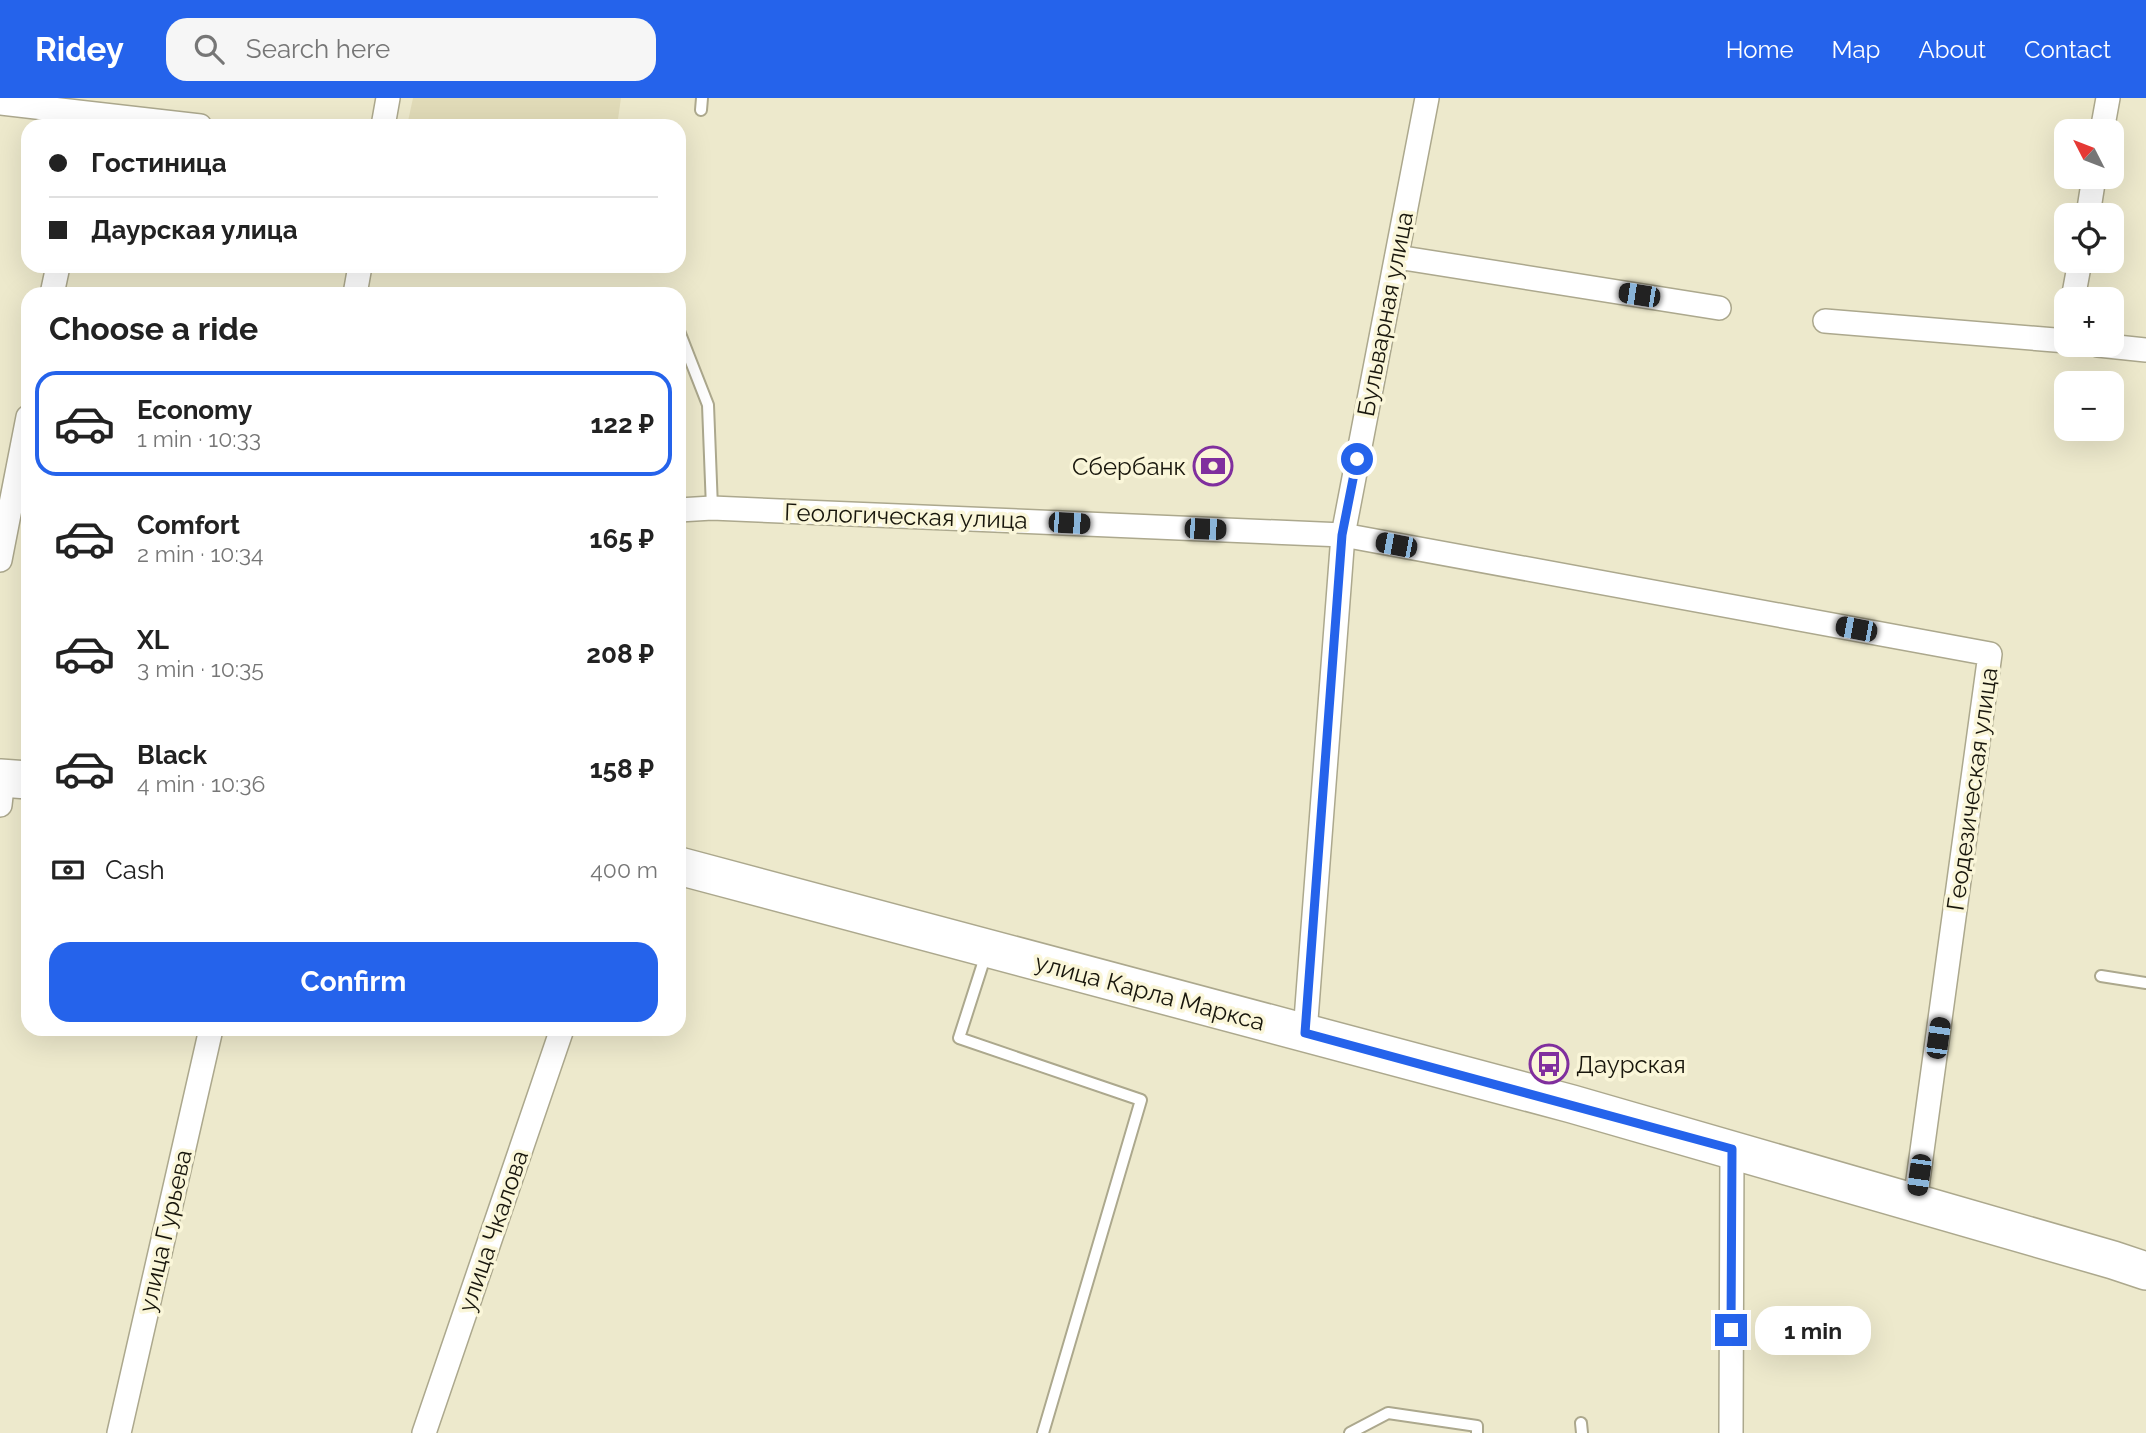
<!DOCTYPE html>
<meta charset="utf-8">
<style>
:root{--surface:#fff;--page:#f6f6f6;--text:#222;--muted:#767676;--line:#e0e0e0;--accent:#2563eb}
body{margin:0;font-family:Raleway,sans-serif;background:var(--page);color:var(--text);height:100vh;display:flex;flex-direction:column;font-size:26px;white-space:nowrap}
*{box-sizing:border-box;margin:0}
p{font-size:23px;color:var(--muted)}
.icon{flex:none;width:38px;height:38px;fill:none;stroke:currentColor;stroke-width:2;stroke-linecap:round;stroke-linejoin:round}
.map{position:relative;flex:1;overflow:hidden}
.drawer{position:absolute;left:21px;top:189px;width:665px;height:749px;display:flex;flex-direction:column;background:var(--surface);border-radius:21px;box-shadow:0 7px 28px #0002}
.drawer>*{flex:none}
.banner{position:absolute;left:21px;top:21px;width:665px;height:154px;border-radius:21px;box-shadow:0 7px 28px #0002;display:grid;align-content:center;height:154px;padding:0 28px;background:var(--surface)}
.needle{width:46px;rotate:312deg}
.fabs{position:absolute;left:2054px;top:21px;display:grid;gap:14px}
.fabs a{display:grid;place-items:center;width:70px;height:70px;border-radius:14px;background:var(--surface);box-shadow:0 7px 28px #0002;font-size:35px}
.end{position:absolute;width:32px;height:32px;margin:-16px;border:9px solid #2563eb;background:#fff;box-shadow:0 0 0 4px #fff}
.from{border-radius:50%}
.bubble{position:absolute;height:49px;border-radius:21px;background:var(--surface);box-shadow:0 7px 28px #0002;font-size:23px;font-weight:700;line-height:49px;text-align:center}
.car{position:absolute;width:21px;height:42px;margin:-21px -10px;border-radius:9px;box-shadow:0 0 5px 2px #0007;background:linear-gradient(#222 24%,#8ab4d8 0 40%,#222 0 76%,#8ab4d8 0 86%,#222 0)}
.banner b{display:flex;align-items:center;gap:24px;height:66px;font-size:26px}
.banner b+b{border-top:2px solid var(--line)}
.banner i{width:18px;height:18px;background:var(--text)}
ul{padding:0;list-style:none}
li{display:flex;align-items:center;gap:21px;height:105px;margin:0 14px 10px;padding:0 14px;border:4px solid transparent;border-radius:21px}
li div{flex:1}
li b{display:block;font-size:26px}
li em{font-style:normal;font-weight:700}
li.active{border-color:var(--accent)}
li>.icon{width:63px;height:63px;stroke-width:1.5}
h2{padding:0 28px;font-size:32px;line-height:84px}
.pay{display:flex;align-items:center;gap:18px;height:77px;padding:0 28px;font-size:26px}
.pay p{margin-inline-start:auto}
.primary-button{display:flex;gap:14px;margin-top:auto;padding:14px 28px}
.primary-button a{flex:1;height:80px;border-radius:21px;background:var(--accent);color:#fff;font-size:28px;font-weight:700;line-height:80px;text-align:center}
header{display:flex;align-items:center;gap:42px;box-sizing:border-box;height:98px;padding:0 35px;background:var(--accent);color:#fff}
header strong{font-size:33px}
nav{display:flex;gap:38px;margin-inline-start:auto;font-size:24px}
.search{width:490px;height:63px;background:var(--page);display:flex;align-items:center;gap:18px;box-sizing:border-box;padding:0 24px;border-radius:21px;color:var(--muted);font-size:26px}
.map>svg:first-child{display:block}
.built{fill:#e1dbb8}
.lines{fill:none;stroke-linecap:round;stroke-linejoin:round}
.service-casing{stroke:#aca88d;stroke-width:14}
.minor-casing{stroke:#aca88d;stroke-width:26}
.trunk-casing{stroke:#aca88d;stroke-width:40}
.service{stroke:#fff;stroke-width:10}
.minor{stroke:#fff;stroke-width:23}
.trunk{stroke:#fff;stroke-width:37}
.route{stroke:#2563eb;stroke-width:9}
.labels{text-anchor:middle;dominant-baseline:central;stroke-width:7;stroke-linejoin:round;paint-order:stroke}
.street-label{font-size:24px;fill:#18160c;stroke:#faf6d9}
.poi-label{font-size:24px;fill:#18160c;stroke:#faf6d9;text-anchor:end}
</style>
<header>
<strong>Ridey</strong>
<div class="search"><svg class="icon" aria-label="search" viewBox="0 0 24 24"><circle cx="10" cy="10" r="6"/><path d="M15 15l6 6"/></svg>Search here</div>
<nav><a>Home</a><a>Map</a><a>About</a><a>Contact</a></nav>
</header>
<div class="map">
<svg width="2146" height="1335" viewBox="0 0 2146 1335">
<rect width="100%" height="100%" fill="#ede9cc"/>
<polygon class="built" points="413,0 621,0 617,28 407,28"/>
<g class="lines">
<defs>
<g id="service">
<polyline points="701,12 702,0"/>
<polyline points="679,233 708,307 712,410"/>
<polyline points="986,856 959,940 1141,1002 1043,1335"/>
<polyline points="2101,878 2146,885"/>
<polyline points="1581,1325 1582,1335"/>
<polyline points="1350,1335 1388,1315 1477,1328 1477,1335"/>
</g>
<g id="minor">
<polyline points="0,5 200,28"/>
<polyline points="383,28 388,0"/>
<polyline points="2102,33 2108,0"/>
<polyline points="2088,117 2094,79"/>
<polyline points="1397,159 1719,210"/>
<polyline points="52,196 58,168"/>
<polyline points="355,196 360,168"/>
<polyline points="2073,201 2080,163"/>
<polyline points="1825,223 2067,243"/>
<polyline points="2098,247 2146,252"/>
<polyline points="679,412 712,410 1343,437 1990,556 1915,1104"/>
<polyline points="0,462 28,319"/>
<polyline points="0,707 3,680"/>
<polyline points="1305,935 1343,437 1427,0"/>
<polyline points="119,1335 211,931"/>
<polyline points="424,1335 562,931"/>
<polyline points="1731,1335 1732,1051"/>
</g>
<g id="trunk">
<polyline points="0,680 28,682"/>
<polyline points="679,768 1572,1006 2113,1162 2146,1173"/>
</g>
</defs>
<use href="#service" class="service-casing"/>
<use href="#minor" class="minor-casing"/>
<use href="#trunk" class="trunk-casing"/>
<use href="#service" class="service"/>
<use href="#minor" class="minor"/>
<use href="#trunk" class="trunk"/>
</g>
<g class="lines">
<polyline class="route" points="1357,361 1342,437 1305,935 1732,1051 1731,1232"/>
</g>
<defs>
<symbol id="bank-ring" viewBox="-11 -11 22 22"><circle r="9.5" fill="#faf6d9" stroke="#802f9e" stroke-width="1.5"/><path d="M-6-4H6V4H-6ZM0-2.3a2.3 2.3 0 1 0 0 4.6a2.3 2.3 0 1 0 0-4.6Z" fill="#802f9e"/></symbol>
<symbol id="bus-ring" viewBox="-11 -11 22 22"><circle r="9.5" fill="#faf6d9" stroke="#802f9e" stroke-width="1.5"/><path d="M-5-6H5V4H4V6H2V4H-2V6H-4V4H-5ZM-3.5-4V0h7V-4ZM-3.5 1.2v1.5H-2V1.2ZM2 1.2v1.5H3.5V1.2Z" fill="#802f9e"/></symbol>
</defs>
<g fill-rule="evenodd">
<use href="#bank-ring" x="1191" y="346" width="44" height="44"/>
<use href="#bus-ring" x="1527" y="944" width="44" height="44"/>
</g>
<g class="labels">
<g class="street-label">
<text transform="translate(1385 216) rotate(-79)">Бульварная улица</text>
<text transform="translate(906 418) rotate(2)">Геологическая улица</text>
<text transform="translate(1972 691) rotate(-82)">Геодезическая улица</text>
<text transform="translate(1150 894) rotate(15)">улица Карла Маркса</text>
<text transform="translate(165 1133) rotate(-77)">улица Гурьева</text>
<text transform="translate(493 1133) rotate(-71)">улица Чкалова</text>
</g>
<g class="poi-label">
<text x="1186" y="368">Сбербанк</text>
<text x="1576" y="966" text-anchor="start">Даурская</text>
</g>
</g>
</svg>
<div class="fabs">
<a><svg class="needle" viewBox="-14 -14 28 28"><path d="M0-13l5 13h-10z" fill="#e53935"/><path d="M0 13l5-13h-10z" fill="#767676"/></svg></a>
<a><svg class="icon" aria-label="locate" viewBox="0 0 24 24"><circle cx="12" cy="12" r="6"/><path d="M12 2v4M12 18v4M2 12h4M18 12h4"/></svg></a>
<a>+</a>
<a>−</a>
</div>
<i class="end from" style="left:1357px;top:361px"></i>
<i class="end" style="left:1731px;top:1232px"></i>
<div class="bubble" style="left:1755px;top:1208px;width:116px">1 min</div>
<i class="car" style="left:1639px;top:197px;rotate:279deg"></i>
<i class="car" style="left:1069px;top:425px;rotate:93deg"></i>
<i class="car" style="left:1205px;top:431px;rotate:92deg"></i>
<i class="car" style="left:1396px;top:447px;rotate:281deg"></i>
<i class="car" style="left:1856px;top:531px;rotate:281deg"></i>
<i class="car" style="left:1938px;top:940px;rotate:8deg"></i>
<i class="car" style="left:1919px;top:1077px;rotate:188deg"></i>
<div class="banner">
<b><i class="from"></i>Гостиница</b>
<b><i></i>Даурская улица</b>
</div>
<section class="drawer">
<h2>Choose a ride</h2>
<ul>
<li class="active"><svg class="icon" aria-label="car" viewBox="0 0 24 24"><path d="M5 17H2v-5l4-1 3-4h7l3 4 3 1v5h-3M9 17h6M6 11h13"/><circle cx="7" cy="17" r="2"/><circle cx="17" cy="17" r="2"/></svg><div><b>Economy</b><p>1 min · 10:33</p></div><em>122 ₽</em></li>
<li><svg class="icon" aria-label="car" viewBox="0 0 24 24"><path d="M5 17H2v-5l4-1 3-4h7l3 4 3 1v5h-3M9 17h6M6 11h13"/><circle cx="7" cy="17" r="2"/><circle cx="17" cy="17" r="2"/></svg><div><b>Comfort</b><p>2 min · 10:34</p></div><em>165 ₽</em></li>
<li><svg class="icon" aria-label="car" viewBox="0 0 24 24"><path d="M5 17H2v-5l4-1 3-4h7l3 4 3 1v5h-3M9 17h6M6 11h13"/><circle cx="7" cy="17" r="2"/><circle cx="17" cy="17" r="2"/></svg><div><b>XL</b><p>3 min · 10:35</p></div><em>208 ₽</em></li>
<li><svg class="icon" aria-label="car" viewBox="0 0 24 24"><path d="M5 17H2v-5l4-1 3-4h7l3 4 3 1v5h-3M9 17h6M6 11h13"/><circle cx="7" cy="17" r="2"/><circle cx="17" cy="17" r="2"/></svg><div><b>Black</b><p>4 min · 10:36</p></div><em>158 ₽</em></li>
</ul>
<div class="pay"><svg class="icon" aria-label="cash" viewBox="0 0 24 24"><path d="M3 7h18v10H3z"/><circle cx="12" cy="12" r="2"/></svg>Cash<p>400 m</p></div>
<div class="primary-button"><a>Confirm</a></div>
</section>
</div>
